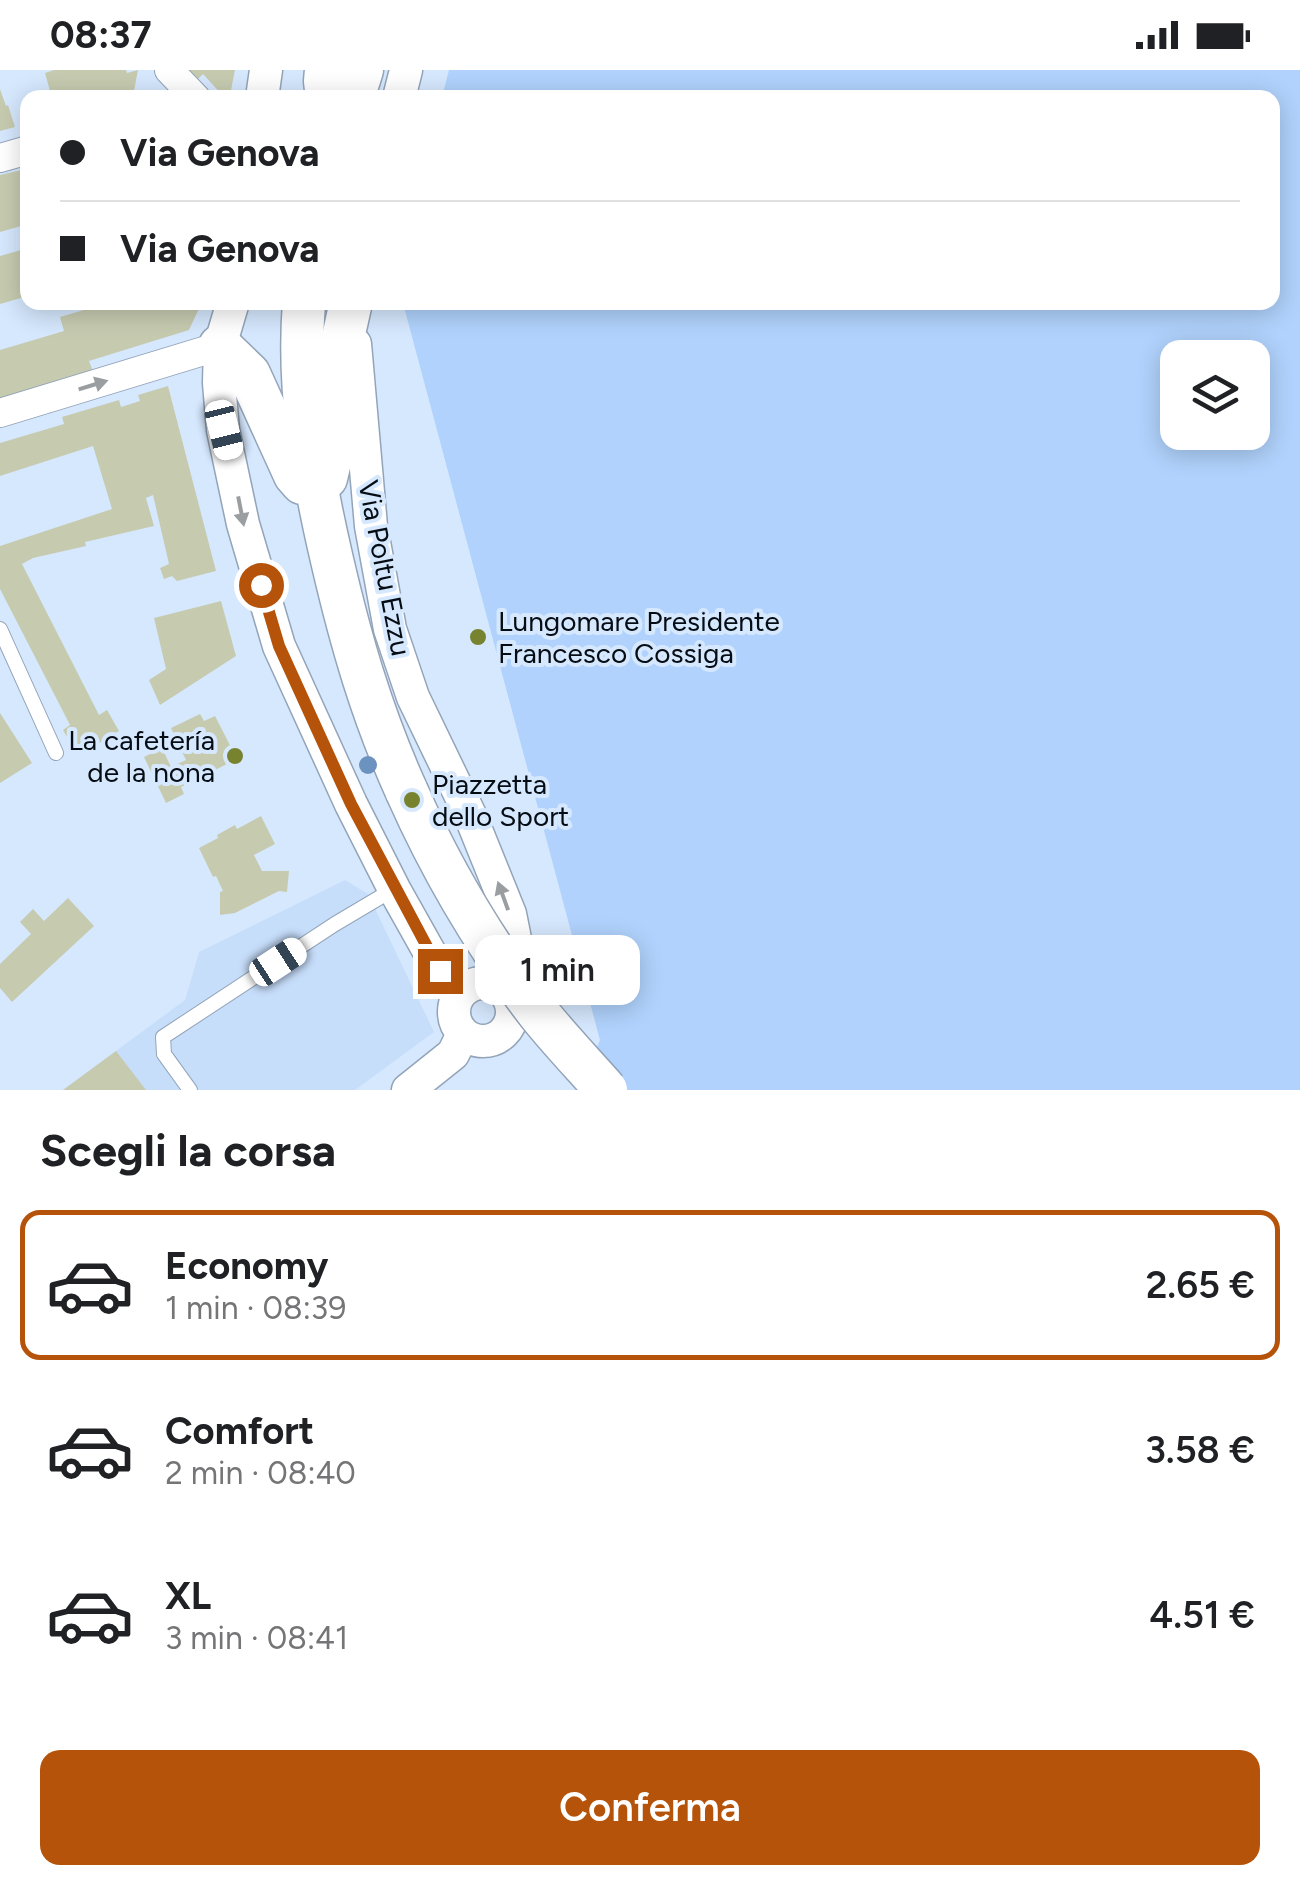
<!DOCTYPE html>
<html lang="it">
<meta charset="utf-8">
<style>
:root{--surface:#fff;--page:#f6f6f6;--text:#202124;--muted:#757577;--line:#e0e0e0;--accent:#b45309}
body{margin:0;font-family:Figtree,sans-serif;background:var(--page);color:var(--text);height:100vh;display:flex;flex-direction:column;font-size:38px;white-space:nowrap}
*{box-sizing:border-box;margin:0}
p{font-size:32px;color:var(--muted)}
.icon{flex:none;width:55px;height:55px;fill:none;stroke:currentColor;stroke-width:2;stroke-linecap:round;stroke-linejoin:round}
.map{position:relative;height:1020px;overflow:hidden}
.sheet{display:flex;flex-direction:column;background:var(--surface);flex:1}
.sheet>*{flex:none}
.banner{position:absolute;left:20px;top:20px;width:1260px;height:220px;border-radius:20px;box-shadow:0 5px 25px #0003;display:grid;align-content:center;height:220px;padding:0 40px;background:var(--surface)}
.controls{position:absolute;left:1160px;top:270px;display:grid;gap:20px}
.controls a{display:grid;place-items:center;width:110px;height:110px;border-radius:20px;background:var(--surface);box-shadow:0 5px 25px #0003;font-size:50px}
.end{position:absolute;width:45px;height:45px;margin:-22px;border:12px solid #b45309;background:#fff;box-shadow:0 0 0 5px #fff}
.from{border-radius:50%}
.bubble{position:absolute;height:70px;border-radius:20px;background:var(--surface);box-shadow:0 5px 25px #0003;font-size:32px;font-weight:600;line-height:70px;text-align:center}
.car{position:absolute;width:30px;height:60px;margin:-30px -15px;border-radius:12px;box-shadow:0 0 8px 2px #0007;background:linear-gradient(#fff 24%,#345 0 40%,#fff 0 76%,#345 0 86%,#fff 0)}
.banner b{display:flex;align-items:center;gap:35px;height:95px;font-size:38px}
.banner b+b{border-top:2px solid var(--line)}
.banner i{width:25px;height:25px;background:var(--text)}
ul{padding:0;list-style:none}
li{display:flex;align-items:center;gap:30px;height:150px;margin:0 20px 15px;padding:0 20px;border:5px solid transparent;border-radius:20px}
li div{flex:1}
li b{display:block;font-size:38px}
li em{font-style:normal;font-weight:600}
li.active{border-color:var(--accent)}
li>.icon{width:90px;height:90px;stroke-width:1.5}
h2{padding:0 40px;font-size:45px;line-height:120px}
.primary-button{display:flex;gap:20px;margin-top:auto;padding:20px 40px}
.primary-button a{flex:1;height:115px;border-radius:20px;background:var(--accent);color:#fff;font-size:40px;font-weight:600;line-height:115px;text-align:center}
.status{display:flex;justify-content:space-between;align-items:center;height:70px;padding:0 50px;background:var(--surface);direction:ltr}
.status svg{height:28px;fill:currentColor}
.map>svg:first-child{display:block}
.built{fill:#c7defb}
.water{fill:#b0d2fc;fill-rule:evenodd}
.building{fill:#c6cbb0}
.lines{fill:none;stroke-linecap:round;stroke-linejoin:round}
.service-casing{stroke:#93a4b9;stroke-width:16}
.minor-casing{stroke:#93a4b9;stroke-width:30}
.tertiary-casing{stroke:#93a4b9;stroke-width:35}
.primary-casing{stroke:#93a4b9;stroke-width:45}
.service{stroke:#fff;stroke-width:14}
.minor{stroke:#fff;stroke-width:28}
.tertiary{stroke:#fff;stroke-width:32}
.primary{stroke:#fff;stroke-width:42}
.primary-bridge-casing{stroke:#93a4b9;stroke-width:45;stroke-linecap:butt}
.primary-bridge{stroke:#fff;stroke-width:42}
.tree{fill:#6c92bf}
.oneway{fill:#9b9ea1}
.route{stroke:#b45309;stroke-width:12}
.poi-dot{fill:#78832f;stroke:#d6e8fe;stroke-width:4}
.labels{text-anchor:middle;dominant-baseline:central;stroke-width:8;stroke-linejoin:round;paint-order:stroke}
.street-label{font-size:28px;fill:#060c13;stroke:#d6e8fe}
.poi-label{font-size:28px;fill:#060c13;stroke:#d6e8fe;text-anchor:start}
</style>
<div class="status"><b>08:37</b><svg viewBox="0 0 49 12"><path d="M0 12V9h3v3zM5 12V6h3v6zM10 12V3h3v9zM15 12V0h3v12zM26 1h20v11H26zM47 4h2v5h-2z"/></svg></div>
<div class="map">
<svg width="1300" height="1020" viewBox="0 0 1300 1020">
<rect width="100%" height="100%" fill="#d6e8fe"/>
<polygon class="built" points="345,810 368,824 434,962 355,1020 63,1020 185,930 199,882"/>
<path class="water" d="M 449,0 L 1300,0 L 1300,1020 L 579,1020 L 600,970 L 403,233 L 1272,232 L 1272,28 L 442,27 ZM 1178,288 L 1252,288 L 1252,362 L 1178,362 Z"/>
<g class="building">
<polygon points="54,0 126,0 127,3 138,0 133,26 126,28 52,28 45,3"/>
<polygon points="187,0 235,0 230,25 224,27 203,4 197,10"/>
<polygon points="0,19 6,36 8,35 15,57 0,61"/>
<polygon points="26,99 28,154 0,162 0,105"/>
<polygon points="28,178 28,226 0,234 0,186"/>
<polygon points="111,232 202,232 189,260 89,291 94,304 0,332 0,280 64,261 60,247"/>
<polygon points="168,316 216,501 177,511 172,506 164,509 160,498 169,494 153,425 146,428 154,456 85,472 86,476 33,488 22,494 99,645 107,640 119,661 85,682 82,678 75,681 63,660 70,655 0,519 0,476 112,439 93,376 0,406 0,373 64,354 62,347 119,330 121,337 140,331 138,325"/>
<polygon points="221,531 236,586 160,635 149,610 166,599 154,548"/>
<polygon points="0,643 32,693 0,713"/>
<polygon points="200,644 204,651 215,646 237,689 181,717 184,724 166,733 144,687 162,678 171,697 186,690 171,658"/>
<polygon points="261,746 275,774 254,785 262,801 289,801 287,822 279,821 235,843 220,845 220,822 223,821 216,806 213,807 199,778 218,768 217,765 235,755 237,759"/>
<polygon points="68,828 94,856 12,932 0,918 0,894 31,864 20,852 33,839 44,851"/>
<polygon points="116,981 146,1020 63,1020"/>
</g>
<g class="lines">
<defs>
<g id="service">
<polyline points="0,559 56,683"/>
<polyline points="190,1020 164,984 163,967 335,854 394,819"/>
</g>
<g id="minor">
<polyline points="169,0 196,28"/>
<polyline points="0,88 28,80"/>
<polyline points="0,343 220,276"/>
</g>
<g id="tertiary">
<polyline points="262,28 266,0"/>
<polyline points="399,28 406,0"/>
<polyline points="233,232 220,276 219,313 223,360 243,454 279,576 351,734 394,819 440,901 457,926"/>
<polyline points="355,274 371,456 390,559 413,627 470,745 510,844 515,869 514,892 504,915"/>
<circle cx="483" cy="942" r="29"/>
<polyline points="408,1020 453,984 463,964"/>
</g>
<g id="primary">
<polyline points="326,0 325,11 327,28"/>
<polyline points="349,28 355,22 362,0"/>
<path d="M 304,232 C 297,321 312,404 332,490 C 351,572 372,645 407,722"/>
<polyline points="220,276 249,304 295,405 302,413"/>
<polyline points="326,408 332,383 341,277 351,232"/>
</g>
</defs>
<use href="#service" class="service-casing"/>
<use href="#minor" class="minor-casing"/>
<use href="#tertiary" class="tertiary-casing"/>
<use href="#primary" class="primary-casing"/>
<use href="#service" class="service"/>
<use href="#minor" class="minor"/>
<use href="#tertiary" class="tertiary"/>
<use href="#primary" class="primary"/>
<defs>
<path id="primary-bridge" d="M 407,722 C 442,801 487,877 540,945 C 561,971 584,995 606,1020"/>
</defs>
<use href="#primary-bridge" class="primary-bridge-casing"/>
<use href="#primary-bridge" class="primary-bridge"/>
</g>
<circle class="tree" cx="368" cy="695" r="9"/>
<defs><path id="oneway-solid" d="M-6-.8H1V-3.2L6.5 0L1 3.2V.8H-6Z" transform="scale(2.5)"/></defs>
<g class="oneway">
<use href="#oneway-solid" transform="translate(93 315) rotate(-17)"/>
<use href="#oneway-solid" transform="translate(241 441) rotate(79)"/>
<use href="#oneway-solid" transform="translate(503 826) rotate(-110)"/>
</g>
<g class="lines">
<polyline class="route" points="261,515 279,576 351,734 440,901"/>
</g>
<g class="poi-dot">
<circle cx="478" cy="567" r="10"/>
<circle cx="235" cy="686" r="10"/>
<circle cx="412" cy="730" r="10"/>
</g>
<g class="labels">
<g class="street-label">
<text transform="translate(385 498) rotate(79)">Via Poltu Ezzu</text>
</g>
<g class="poi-label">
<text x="498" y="551">Lungomare Presidente<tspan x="498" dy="32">Francesco Cossiga</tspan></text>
<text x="215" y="670" text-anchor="end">La cafetería<tspan x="215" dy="32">de la nona</tspan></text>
<text x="432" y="714">Piazzetta<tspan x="432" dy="32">dello Sport</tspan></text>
</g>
</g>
</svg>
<div class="controls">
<a><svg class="icon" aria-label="layers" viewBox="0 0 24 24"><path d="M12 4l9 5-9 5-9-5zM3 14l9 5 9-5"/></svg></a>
</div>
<i class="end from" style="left:261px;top:515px"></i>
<i class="end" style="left:440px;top:901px"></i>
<div class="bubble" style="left:475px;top:865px;width:165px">1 min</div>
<i class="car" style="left:224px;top:360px;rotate:166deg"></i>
<i class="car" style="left:278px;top:892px;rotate:57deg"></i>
<div class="banner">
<b><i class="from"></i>Via Genova</b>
<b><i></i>Via Genova</b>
</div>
</div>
<section class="sheet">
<h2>Scegli la corsa</h2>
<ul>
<li class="active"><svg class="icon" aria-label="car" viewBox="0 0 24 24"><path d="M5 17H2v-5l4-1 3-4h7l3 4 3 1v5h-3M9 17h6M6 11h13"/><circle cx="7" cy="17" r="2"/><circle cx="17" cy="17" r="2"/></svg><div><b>Economy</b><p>1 min · 08:39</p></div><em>2.65 €</em></li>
<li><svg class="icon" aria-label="car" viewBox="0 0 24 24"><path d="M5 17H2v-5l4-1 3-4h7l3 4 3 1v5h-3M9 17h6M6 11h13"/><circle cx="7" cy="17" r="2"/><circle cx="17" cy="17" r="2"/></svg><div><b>Comfort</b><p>2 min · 08:40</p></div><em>3.58 €</em></li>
<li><svg class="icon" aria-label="car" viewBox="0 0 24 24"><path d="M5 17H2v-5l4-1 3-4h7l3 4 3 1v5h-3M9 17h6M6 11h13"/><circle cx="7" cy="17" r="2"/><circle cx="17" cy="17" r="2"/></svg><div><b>XL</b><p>3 min · 08:41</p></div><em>4.51 €</em></li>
</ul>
<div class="primary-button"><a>Conferma</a></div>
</section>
